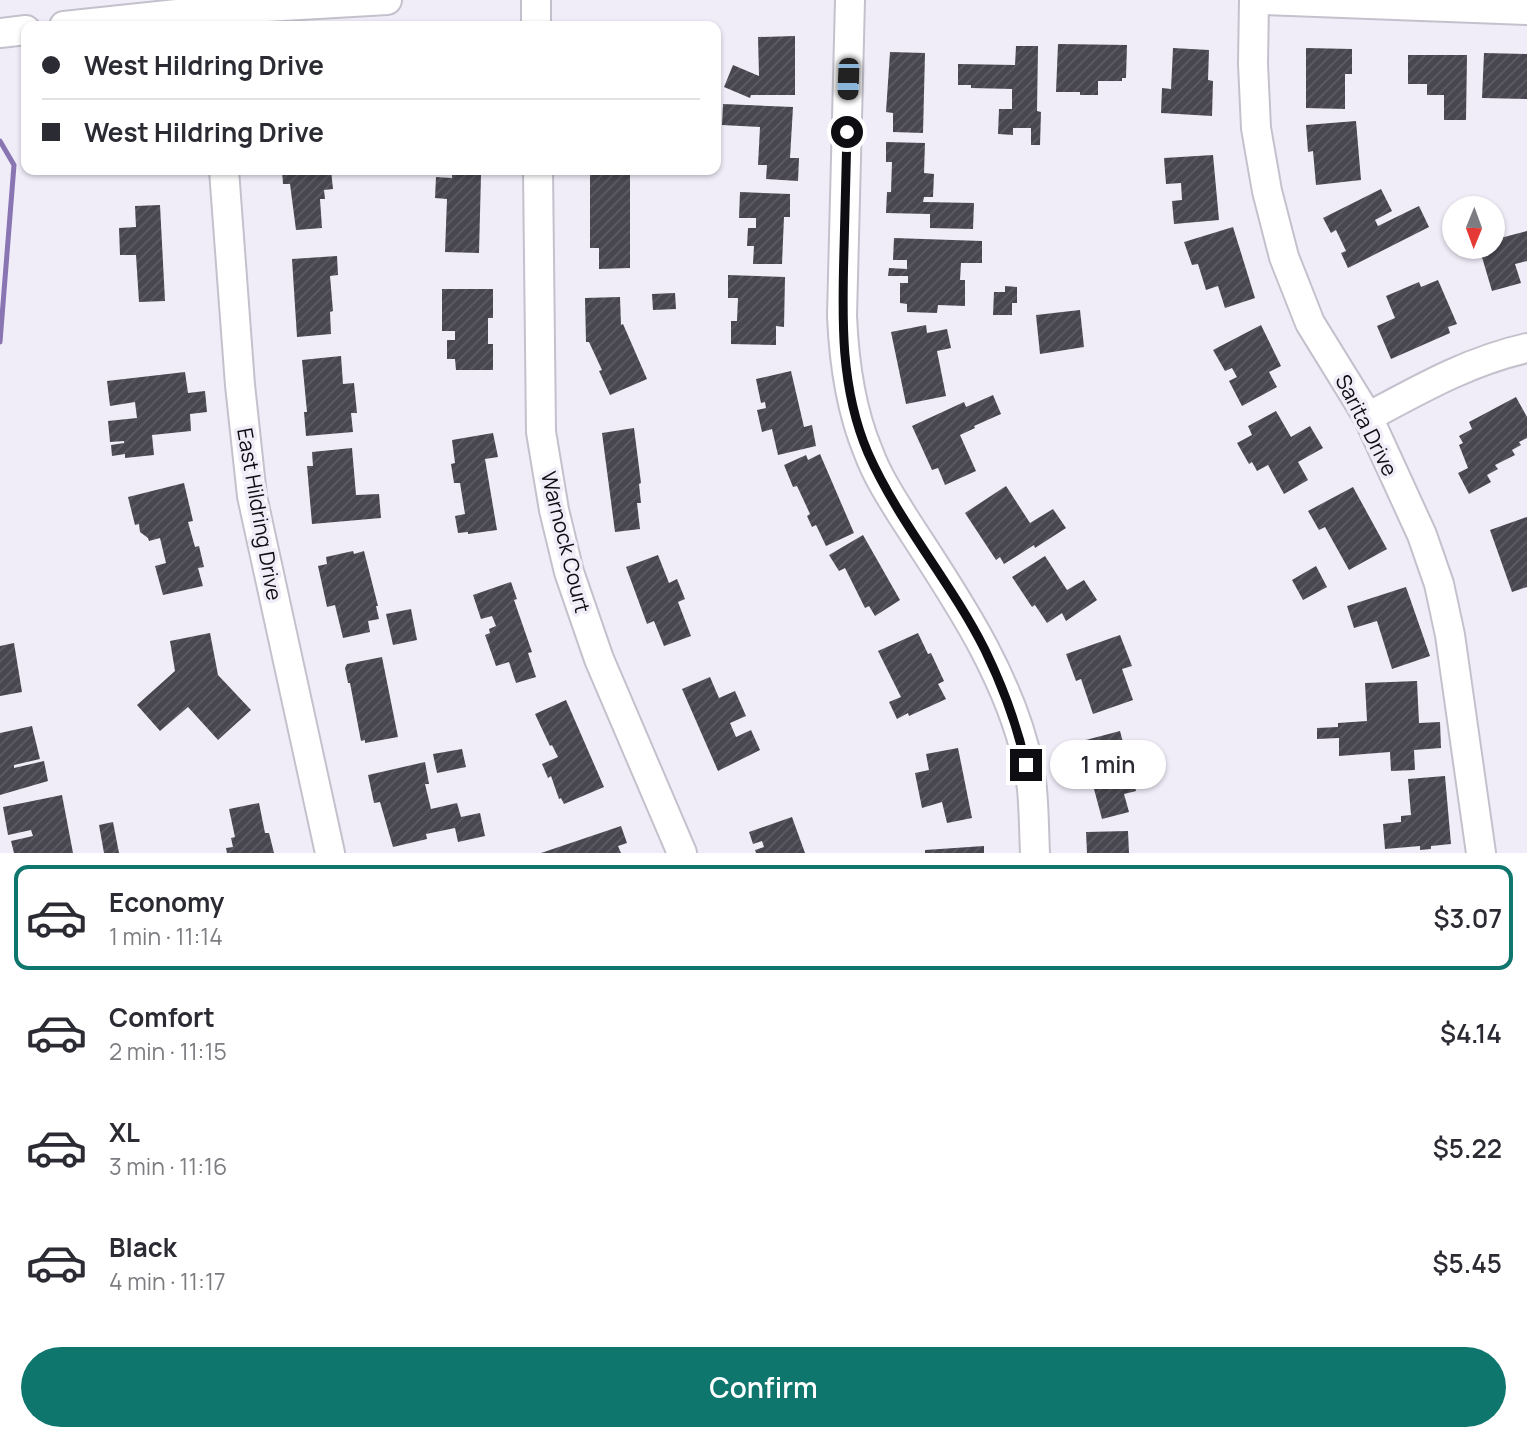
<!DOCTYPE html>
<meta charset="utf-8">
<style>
:root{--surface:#fff;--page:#f2f2f3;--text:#2b2b33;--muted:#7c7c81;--line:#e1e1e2;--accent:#0f766e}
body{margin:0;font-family:Manrope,sans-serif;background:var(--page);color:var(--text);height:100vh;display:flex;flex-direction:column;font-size:26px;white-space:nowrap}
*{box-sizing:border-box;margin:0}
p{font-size:23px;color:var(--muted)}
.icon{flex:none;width:38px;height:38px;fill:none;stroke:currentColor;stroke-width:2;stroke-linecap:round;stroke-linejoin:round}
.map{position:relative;height:853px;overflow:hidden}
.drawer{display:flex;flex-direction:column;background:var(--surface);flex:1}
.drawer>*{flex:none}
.top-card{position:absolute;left:21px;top:21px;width:700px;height:154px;border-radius:14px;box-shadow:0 2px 5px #0004;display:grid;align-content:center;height:154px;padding:0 21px;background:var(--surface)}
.needle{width:46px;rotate:181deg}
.buttons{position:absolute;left:1442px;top:196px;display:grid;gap:14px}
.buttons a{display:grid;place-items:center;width:63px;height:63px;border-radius:50%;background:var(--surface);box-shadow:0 2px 5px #0004;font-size:35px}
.end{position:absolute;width:32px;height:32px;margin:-16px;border:9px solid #0e0d11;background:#fff;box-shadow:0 0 0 4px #fff}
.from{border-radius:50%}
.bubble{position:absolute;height:49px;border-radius:24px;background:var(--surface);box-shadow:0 2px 5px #0004;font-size:23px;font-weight:600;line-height:49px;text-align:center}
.car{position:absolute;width:21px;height:42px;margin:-21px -10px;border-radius:9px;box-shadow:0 0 5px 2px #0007;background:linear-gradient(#222 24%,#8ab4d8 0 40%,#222 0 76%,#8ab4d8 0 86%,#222 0)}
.top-card b{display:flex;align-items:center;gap:24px;height:66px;font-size:26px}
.top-card b+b{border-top:2px solid var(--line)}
.top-card i{width:18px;height:18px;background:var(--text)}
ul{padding:12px 0 0;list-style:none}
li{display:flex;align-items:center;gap:21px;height:105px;margin:0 14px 10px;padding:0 7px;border:4px solid transparent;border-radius:14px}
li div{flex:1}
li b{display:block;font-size:26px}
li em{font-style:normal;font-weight:600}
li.on{border-color:var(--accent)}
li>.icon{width:63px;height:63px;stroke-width:1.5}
.action{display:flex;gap:14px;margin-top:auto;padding:14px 21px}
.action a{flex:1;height:80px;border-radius:42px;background:var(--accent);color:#fff;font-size:28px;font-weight:600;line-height:80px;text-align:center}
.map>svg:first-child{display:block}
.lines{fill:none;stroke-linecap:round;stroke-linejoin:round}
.stream{stroke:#8975b2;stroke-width:5}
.building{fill:url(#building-hatch)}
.minor-casing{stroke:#c4c1cd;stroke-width:32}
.minor{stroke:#fff;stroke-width:28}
.route{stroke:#0e0d11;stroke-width:9}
.labels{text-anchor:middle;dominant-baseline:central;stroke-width:7;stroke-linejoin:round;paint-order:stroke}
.street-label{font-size:21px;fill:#0e0d11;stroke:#f0edf9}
</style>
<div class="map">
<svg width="1527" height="853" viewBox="0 0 1527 853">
<defs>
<pattern id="building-hatch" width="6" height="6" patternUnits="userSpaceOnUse" patternTransform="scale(1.75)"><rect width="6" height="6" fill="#48464f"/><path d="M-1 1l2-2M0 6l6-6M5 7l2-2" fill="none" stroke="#5e5c64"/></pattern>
</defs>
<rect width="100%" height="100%" fill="#f0edf9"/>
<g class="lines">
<polyline class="stream" points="0,141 14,165 0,342"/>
</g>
<g class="building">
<polygon points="795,36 795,95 751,95 750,98 724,87 733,65 759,76 758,37"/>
<polygon points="1058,44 1127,45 1126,78 1122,78 1122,81 1098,81 1098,95 1080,95 1080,92 1056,92"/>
<polygon points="1016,46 1038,46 1037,111 1041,112 1040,145 1031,145 1031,128 1013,128 1013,135 998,134 999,109 1012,109 1012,89 971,88 971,85 958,85 958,64 1015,65"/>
<polygon points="1173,48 1209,50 1208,80 1213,81 1212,116 1161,113 1162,88 1171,89"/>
<polygon points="1306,48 1352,49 1352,74 1345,74 1345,109 1306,108"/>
<polygon points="890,52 925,53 923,133 893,132 893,113 886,112"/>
<polygon points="1484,53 1527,54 1527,99 1482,98"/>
<polygon points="1408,55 1467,55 1466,120 1444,120 1444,95 1427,95 1427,84 1408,84"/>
<polygon points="723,104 793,107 790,158 799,158 798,181 766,179 767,165 758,165 760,127 722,125"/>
<polygon points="1356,121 1361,180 1316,185 1313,151 1308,152 1306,125"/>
<polygon points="886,142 925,143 924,173 934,174 933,197 924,197 923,202 974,203 973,229 930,228 930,214 886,213 887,192 891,192 892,162 886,162"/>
<polygon points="1213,155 1219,220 1174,224 1172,201 1182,200 1181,183 1166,184 1164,158"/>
<polygon points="282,170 331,170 333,189 324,190 325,199 320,199 322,228 296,230 290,184 283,184"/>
<polygon points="590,170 630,170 630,268 599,269 599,248 590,248"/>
<polygon points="452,174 481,175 479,253 445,252 447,199 435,198 436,177 452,178"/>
<polygon points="1381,189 1392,211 1375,220 1378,226 1419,206 1429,227 1348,268 1341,253 1346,251 1336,230 1331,233 1323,218"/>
<polygon points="740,192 790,194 790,217 784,217 782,264 753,264 754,246 747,246 748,228 756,228 756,218 739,218"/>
<polygon points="160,205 165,301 139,302 136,255 120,255 119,228 136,227 135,206"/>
<polygon points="1233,227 1255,298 1225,308 1218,286 1206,290 1198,264 1192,265 1184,242"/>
<polygon points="1527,231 1527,261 1515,264 1521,283 1492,291 1479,247 1493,247 1493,240"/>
<polygon points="894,238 982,241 982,263 961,263 960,280 965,280 965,306 938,305 937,313 907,312 907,304 900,303 900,283 908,283 908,276 888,276 889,268 907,269 907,260 893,260"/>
<polygon points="337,256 338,275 330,276 333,311 330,312 331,334 297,337 292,259"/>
<polygon points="728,275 785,277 784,327 776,326 776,345 731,344 731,321 737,321 738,298 728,298"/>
<polygon points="1438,280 1457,324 1448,327 1450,333 1391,359 1377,326 1395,318 1386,296 1419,282 1421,287"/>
<polygon points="1005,286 1017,287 1017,303 1012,303 1012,315 993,315 994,292 1005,292"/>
<polygon points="442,289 493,289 493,318 488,318 488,344 493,344 493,370 456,370 455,359 447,359 447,340 455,340 455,331 442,331"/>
<polygon points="675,293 676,309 653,310 652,294"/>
<polygon points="620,297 621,325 623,324 647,379 610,395 599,371 602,370 589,342 586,342 585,298"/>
<polygon points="1080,310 1084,347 1040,354 1036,315"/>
<polygon points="926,325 927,333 947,329 951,348 937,351 946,396 906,404 891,332"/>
<polygon points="1261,325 1281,366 1269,372 1277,387 1242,406 1229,381 1237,377 1232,368 1225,371 1213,350"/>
<polygon points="341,356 343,384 354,383 357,413 351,413 353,432 306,436 304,412 307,412 302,360"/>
<polygon points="791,371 804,427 812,425 816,446 778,455 772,429 762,432 757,410 766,408 765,402 761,403 756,379"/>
<polygon points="185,372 188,393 205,391 207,412 190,414 191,431 152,435 154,455 125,458 125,454 112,456 111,445 124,443 124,441 110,442 108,421 137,418 135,402 110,406 107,381"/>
<polygon points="993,395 1001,414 974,426 975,428 960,435 976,471 945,485 938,468 932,470 912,426 964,402 966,407"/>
<polygon points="1516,397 1527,417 1527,438 1519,442 1521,445 1512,450 1515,455 1495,465 1498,469 1487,475 1491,482 1469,494 1458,473 1468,468 1459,445 1463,443 1459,436 1472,429 1469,422"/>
<polygon points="1276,411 1291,437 1310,426 1323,448 1298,462 1308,480 1284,494 1268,465 1257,471 1252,462 1249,464 1237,443 1252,435 1248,426"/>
<polygon points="634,428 641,483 639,484 641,503 637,503 640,529 615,532 602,433"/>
<polygon points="493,433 498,457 485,459 497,530 468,534 468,532 458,533 455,516 465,514 460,483 454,483 451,464 455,463 452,440"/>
<polygon points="352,448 356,495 379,494 381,518 312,524 307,466 313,466 312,452"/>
<polygon points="820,454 854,533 826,546 816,525 812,527 807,516 810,514 797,486 793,487 784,465 806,455 808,460"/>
<polygon points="184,483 193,521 188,522 195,547 199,546 204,567 198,568 203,586 163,595 155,566 166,563 160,538 149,541 148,538 140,532 139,524 135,525 128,497"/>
<polygon points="1006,486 1030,523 1053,509 1066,528 1035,548 1034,545 1004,564 1000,557 996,560 965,513"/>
<polygon points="1353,487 1387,549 1349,570 1325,527 1319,530 1308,511"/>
<polygon points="1527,517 1527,587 1512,592 1490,530"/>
<polygon points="863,535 900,600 875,616 869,606 865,608 845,568 839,571 829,555"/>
<polygon points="353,551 354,554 364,551 378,606 376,606 379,619 368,621 370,632 343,638 335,605 327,607 318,566 327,564 326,557"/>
<polygon points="658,555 669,583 677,579 685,599 678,602 691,636 664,646 654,621 647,624 626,567"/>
<polygon points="1045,556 1067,590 1084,580 1097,600 1066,621 1062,613 1047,623 1035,605 1032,607 1012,577"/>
<polygon points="1316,566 1327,587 1303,600 1292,580"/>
<polygon points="511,582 517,599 514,600 532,652 528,653 536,677 516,683 509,662 496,666 485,635 490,633 489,629 496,626 492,616 481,619 473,595"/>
<polygon points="1406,587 1430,656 1392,669 1377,621 1354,628 1347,606"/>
<polygon points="411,609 417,640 393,645 386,614"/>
<polygon points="210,633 218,675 251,710 218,740 188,707 160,731 137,705 175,671 170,641"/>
<polygon points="918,633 928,654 931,653 944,681 938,684 946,699 909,716 908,713 897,719 889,702 901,697 878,651"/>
<polygon points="1120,635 1132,666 1122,669 1133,700 1093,714 1081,679 1076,681 1066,654"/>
<polygon points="14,643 22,692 0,696 0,646"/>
<polygon points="382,657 398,737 365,743 365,740 361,741 350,683 348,683 345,668 347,664"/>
<polygon points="710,677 719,698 735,691 746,716 730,723 736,737 751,730 760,750 718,771 682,689"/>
<polygon points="1417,681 1419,723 1440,722 1441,748 1414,750 1415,770 1391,771 1390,752 1339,756 1339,738 1317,739 1317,728 1338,727 1338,723 1367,721 1365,683"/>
<polygon points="566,700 604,787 564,804 561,798 559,799 551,776 548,778 542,764 558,757 552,745 550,746 535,714"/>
<polygon points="32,726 40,759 14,765 14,768 44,761 48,781 0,795 0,733"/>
<polygon points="1120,731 1136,791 1124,794 1129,812 1102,819 1090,774 1093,773 1092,768 1089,769 1082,741"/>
<polygon points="958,748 972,818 947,823 942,802 922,808 915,773 929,770 926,754"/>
<polygon points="462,749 466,767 437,773 433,754"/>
<polygon points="425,762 429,784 425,784 431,809 457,803 461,817 480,813 485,836 458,842 455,828 426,834 427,839 393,847 380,802 374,803 368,775"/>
<polygon points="1445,776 1451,844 1431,846 1431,849 1420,850 1420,846 1385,849 1383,824 1401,822 1401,816 1411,815 1408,779"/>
<polygon points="62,795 73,853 14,853 11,841 33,836 31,830 8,835 3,807"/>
<polygon points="259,803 265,833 269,833 274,853 227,853 226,848 233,847 231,838 235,837 229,809"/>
<polygon points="792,817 805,853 756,853 755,850 764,847 762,841 753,844 749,832"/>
<polygon points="113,822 119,853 104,853 99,825"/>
<polygon points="621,826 627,843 618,846 621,853 541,853"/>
<polygon points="1128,831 1129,853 1087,853 1086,832"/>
<polygon points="984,846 984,853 925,853 925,850"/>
</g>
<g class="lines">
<defs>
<g id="minor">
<polyline points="536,0 536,26"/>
<path d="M 850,0 L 842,316 C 844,362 850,408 868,451 C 877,476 892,499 906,521 C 933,563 961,604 984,648 C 1006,690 1027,742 1032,789 C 1034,810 1034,832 1035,853"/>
<polyline points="1254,0 1253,64 1256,128 1267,191 1284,257 1310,323 1368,417 1422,535 1439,584 1450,635 1481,853"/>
<polyline points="1264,0 1527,10"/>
<polyline points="64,26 214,10 387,0"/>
<polyline points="0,33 26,30"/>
<polyline points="224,170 240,385 252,496 330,853"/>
<polyline points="538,170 541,432 554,510 569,572 599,659 682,853"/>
<path d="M 1368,417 C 1420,389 1469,361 1527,348"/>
</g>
</defs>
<use href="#minor" class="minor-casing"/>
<use href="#minor" class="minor"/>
</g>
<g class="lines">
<path class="route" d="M 847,132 C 846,171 845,210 844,249 C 842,318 840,388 868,453 C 899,523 951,582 985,650 C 1003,687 1017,725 1026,765"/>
</g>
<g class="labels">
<g class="street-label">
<text transform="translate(1367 425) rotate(63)">Sarita Drive</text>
<text transform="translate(260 514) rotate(80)">East Hildring Drive</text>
<text transform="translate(566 542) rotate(76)">Warnock Court</text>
</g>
</g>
</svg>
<div class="buttons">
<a><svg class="needle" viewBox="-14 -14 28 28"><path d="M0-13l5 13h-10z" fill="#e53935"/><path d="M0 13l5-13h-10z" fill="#7c7c81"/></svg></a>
</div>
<i class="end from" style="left:847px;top:132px"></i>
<i class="end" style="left:1026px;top:765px"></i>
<div class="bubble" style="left:1050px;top:740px;width:116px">1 min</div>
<i class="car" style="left:848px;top:79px;rotate:182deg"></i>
<div class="top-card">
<b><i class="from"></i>West Hildring Drive</b>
<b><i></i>West Hildring Drive</b>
</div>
</div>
<section class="drawer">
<ul>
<li class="on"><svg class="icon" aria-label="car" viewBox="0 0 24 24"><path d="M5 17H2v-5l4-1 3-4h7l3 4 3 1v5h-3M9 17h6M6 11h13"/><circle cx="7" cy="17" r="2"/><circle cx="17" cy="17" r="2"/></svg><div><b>Economy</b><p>1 min · 11:14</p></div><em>$3.07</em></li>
<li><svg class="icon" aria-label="car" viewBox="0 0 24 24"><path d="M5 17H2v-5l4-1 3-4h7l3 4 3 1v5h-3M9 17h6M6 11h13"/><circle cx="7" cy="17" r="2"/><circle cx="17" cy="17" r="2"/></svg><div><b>Comfort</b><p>2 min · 11:15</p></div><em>$4.14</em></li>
<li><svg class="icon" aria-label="car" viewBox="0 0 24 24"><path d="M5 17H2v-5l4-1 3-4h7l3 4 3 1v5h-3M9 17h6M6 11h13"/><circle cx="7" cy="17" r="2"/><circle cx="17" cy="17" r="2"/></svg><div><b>XL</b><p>3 min · 11:16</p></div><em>$5.22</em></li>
<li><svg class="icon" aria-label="car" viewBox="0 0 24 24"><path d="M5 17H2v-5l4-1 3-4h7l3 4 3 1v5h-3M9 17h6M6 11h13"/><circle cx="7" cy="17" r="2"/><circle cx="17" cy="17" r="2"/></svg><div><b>Black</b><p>4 min · 11:17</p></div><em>$5.45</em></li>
</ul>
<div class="action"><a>Confirm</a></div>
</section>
